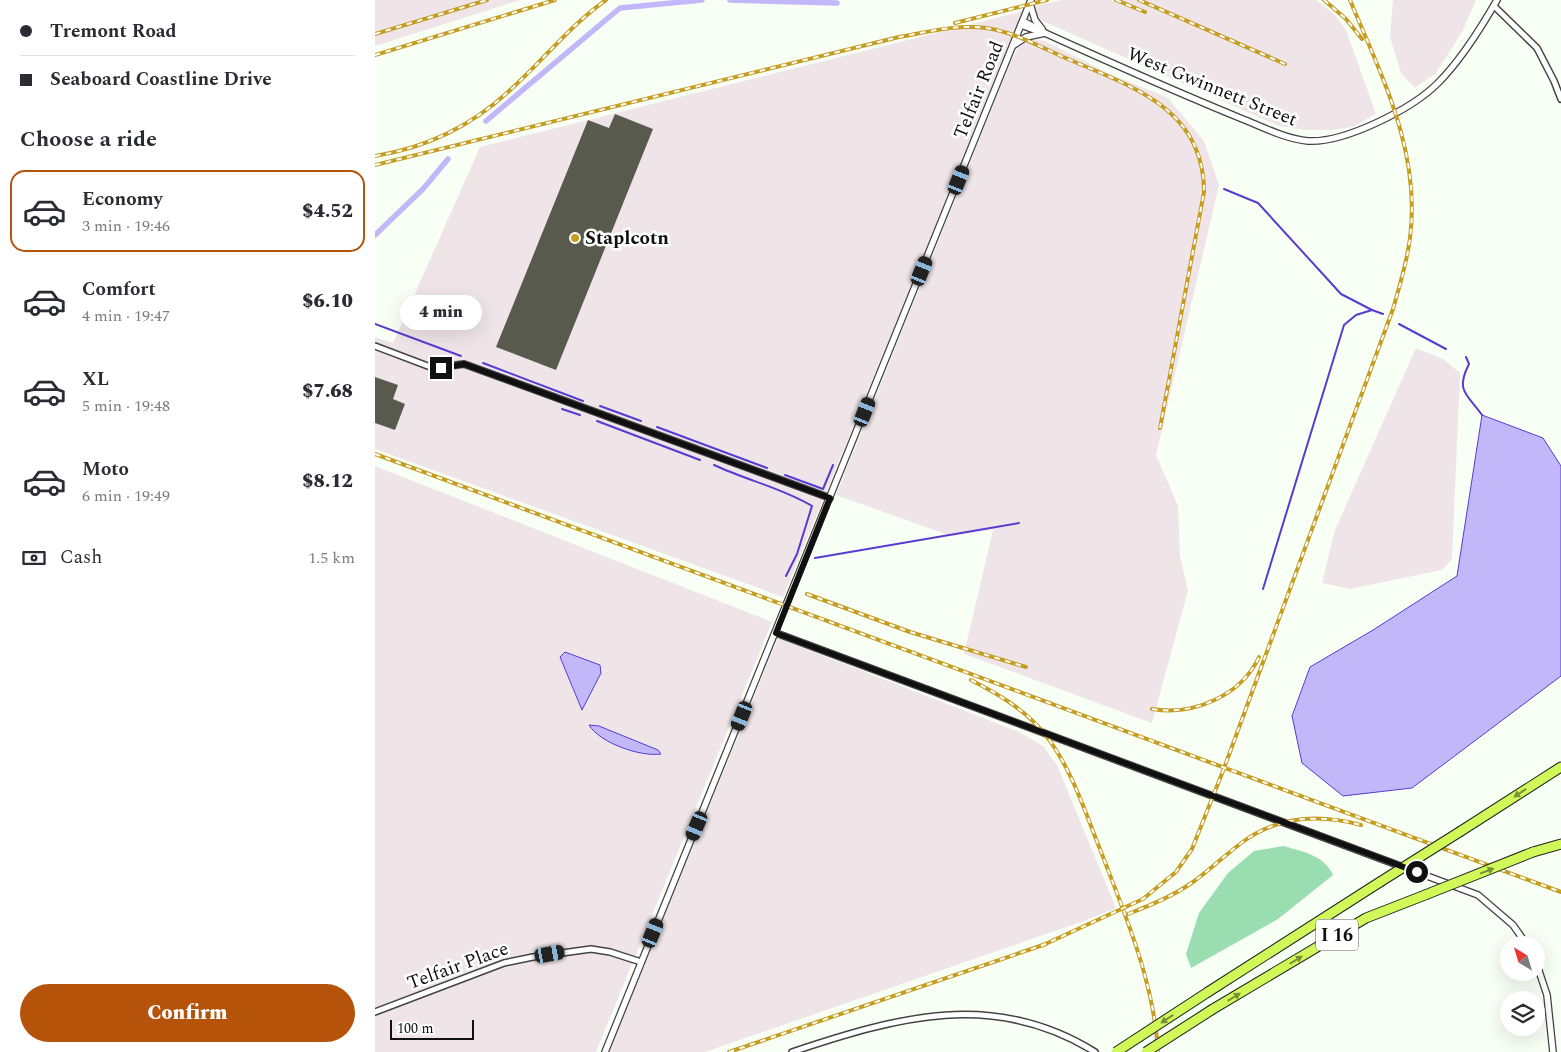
<!DOCTYPE html>
<meta charset="utf-8">
<style>
:root{--surface:#fff;--page:#f2f2f3;--text:#2b2b33;--muted:#7c7c81;--line:#e1e1e2;--accent:#b45309}
body{margin:0;font-family:Spectral,serif;background:var(--page);color:var(--text);height:100vh;display:flex;flex-direction:column;font-size:19px;white-space:nowrap}
*{box-sizing:border-box;margin:0}
p{font-size:16px;color:var(--muted)}
.icon{flex:none;width:28px;height:28px;fill:none;stroke:currentColor;stroke-width:2;stroke-linecap:round;stroke-linejoin:round}
.map{position:relative;flex:1;overflow:hidden}
.panel{display:flex;flex-direction:column;background:var(--surface);width:375px}
.panel>*{flex:none}
.guide{display:grid;align-content:center;height:110px;padding:0 20px;background:var(--surface)}
.needle{width:32px;rotate:322deg}
.fabs{position:absolute;left:1125px;top:936px;display:grid;gap:10px}
.fabs a{display:grid;place-items:center;width:45px;height:45px;border-radius:50%;background:var(--surface);box-shadow:0 5px 20px #0002;font-size:25px}
.scale{position:absolute;left:15px;bottom:12px;width:84px;box-sizing:border-box;padding-left:5px;border:2px solid #101010;border-top:0;font-size:14px;line-height:18px;white-space:nowrap;color:#101010;-webkit-text-stroke:4px #fff;paint-order:stroke}
.end{position:absolute;width:22px;height:22px;margin:-11px;border:6px solid #101010;background:#fff;box-shadow:0 0 0 2px #fff}
.from{border-radius:50%}
.bubble{position:absolute;height:35px;border-radius:18px;background:var(--surface);box-shadow:0 5px 20px #0002;font-size:16px;font-weight:800;line-height:35px;text-align:center}
.car{position:absolute;width:15px;height:30px;margin:-15px -8px;border-radius:6px;box-shadow:0 0 4px 1px #0007;background:linear-gradient(#222 24%,#8ab4d8 0 40%,#222 0 76%,#8ab4d8 0 86%,#222 0)}
.guide b{display:flex;align-items:center;gap:18px;height:48px;font-size:19px}
.guide b+b{border-top:1px solid var(--line)}
.guide i{width:12px;height:12px;background:var(--text)}
ul{padding:0;list-style:none}
li{display:flex;align-items:center;gap:15px;height:82px;margin:0 10px 8px;padding:0 10px;border:2px solid transparent;border-radius:15px}
li div{flex:1}
li b{display:block;font-size:19px}
li em{font-style:normal;font-weight:800}
li.selected{border-color:var(--accent)}
li>.icon{width:45px;height:45px;stroke-width:1.5}
h2{padding:0 20px;font-size:22px;line-height:60px}
.pay{display:flex;align-items:center;gap:12px;height:55px;padding:0 20px;font-size:19px}
.pay p{margin-inline-start:auto}
.cta{display:flex;gap:10px;margin-top:auto;padding:10px 20px}
.cta a{flex:1;height:58px;border-radius:30px;background:var(--accent);color:#fff;font-size:20px;font-weight:800;line-height:58px;text-align:center}
main{display:flex;flex:1;min-height:0}
.map>svg:first-child{display:block}
.industrial{fill:#efe5e8}
.forest{fill:#9addb1}
.water{fill:#c2b7f8;stroke:#583bd2}
.lines{fill:none;stroke-linecap:round;stroke-linejoin:round}
.stream{stroke:#583bd2;stroke-width:2}
.canal{stroke:#c2b7f8;stroke-width:5.5}
.building{fill:#575a4c}
.minor-casing{stroke:#434343;stroke-width:8}
.tertiary-casing{stroke:#434343;stroke-width:8}
.motorway-casing{stroke:#212121;stroke-width:11}
.minor{stroke:#fff;stroke-width:5}
.tertiary{stroke:#fff;stroke-width:5.5}
.motorway{stroke:#d0f859;stroke-width:9}
.rail-casing{stroke:#c69d23;stroke-width:4}
.rail{stroke:#fff;stroke-width:2;stroke-dasharray:5.5;stroke-linecap:butt}
.motorway-bridge-casing{stroke:#212121;stroke-width:11;stroke-linecap:butt}
.motorway-bridge{stroke:#d0f859;stroke-width:9}
.oneway{fill:#7a9038}
.route{stroke:#101010;stroke-width:6}
.poi-dot{fill:#c69d23;stroke:#fff;stroke-width:2}
.labels{text-anchor:middle;dominant-baseline:central;stroke-width:5;stroke-linejoin:round;paint-order:stroke}
.shield{fill:#fff;stroke:#585858;stroke-width:1}
.shield-label{font-size:18px;font-weight:bold;fill:#101010}
.street-label{font-size:19px;fill:#101010;stroke:#fff}
.poi-label{font-size:19px;font-weight:bold;fill:#101010;stroke:#fff;text-anchor:start}
</style>
<main>
<section class="panel">
<div class="guide">
<b><i class="from"></i>Tremont Road</b>
<b><i></i>Seaboard Coastline Drive</b>
</div>
<h2>Choose a ride</h2>
<ul>
<li class="selected"><svg class="icon" aria-label="car" viewBox="0 0 24 24"><path d="M5 17H2v-5l4-1 3-4h7l3 4 3 1v5h-3M9 17h6M6 11h13"/><circle cx="7" cy="17" r="2"/><circle cx="17" cy="17" r="2"/></svg><div><b>Economy</b><p>3 min · 19:46</p></div><em>$4.52</em></li>
<li><svg class="icon" aria-label="car" viewBox="0 0 24 24"><path d="M5 17H2v-5l4-1 3-4h7l3 4 3 1v5h-3M9 17h6M6 11h13"/><circle cx="7" cy="17" r="2"/><circle cx="17" cy="17" r="2"/></svg><div><b>Comfort</b><p>4 min · 19:47</p></div><em>$6.10</em></li>
<li><svg class="icon" aria-label="car" viewBox="0 0 24 24"><path d="M5 17H2v-5l4-1 3-4h7l3 4 3 1v5h-3M9 17h6M6 11h13"/><circle cx="7" cy="17" r="2"/><circle cx="17" cy="17" r="2"/></svg><div><b>XL</b><p>5 min · 19:48</p></div><em>$7.68</em></li>
<li><svg class="icon" aria-label="car" viewBox="0 0 24 24"><path d="M5 17H2v-5l4-1 3-4h7l3 4 3 1v5h-3M9 17h6M6 11h13"/><circle cx="7" cy="17" r="2"/><circle cx="17" cy="17" r="2"/></svg><div><b>Moto</b><p>6 min · 19:49</p></div><em>$8.12</em></li>
</ul>
<div class="pay"><svg class="icon" aria-label="cash" viewBox="0 0 24 24"><path d="M3 7h18v10H3z"/><circle cx="12" cy="12" r="2"/></svg>Cash<p>1.5 km</p></div>
<div class="cta"><a>Confirm</a></div>
</section>
<div class="map">
<svg width="1186" height="1052" viewBox="0 0 1186 1052">
<rect width="100%" height="100%" fill="#f8fff4"/>
<g class="industrial">
<polygon points="0,0 145,0 0,46"/>
<polygon points="688,0 941,0 960,15 971,30 1001,114 977,127 957,130 930,130 904,126 661,18 659,6"/>
<polygon points="1018,0 1101,0 1087,32 1061,73 1040,88 1026,73 1015,37"/>
<polygon points="649,11 408,597 0,449 0,337 18,343 105,147"/>
<polygon points="656,39 670,41 733,73 793,98 829,141 844,185 781,455 803,506 805,556 813,591 777,723 589,654 618,530 576,536 461,495 636,61 644,46"/>
<polygon points="1041,348 1068,359 1085,373 1077,559 1067,570 975,589 947,583 960,530"/>
<polygon points="0,466 397,622 221,1052 0,1052"/>
<polygon points="403,638 644,732 668,746 682,765 741,908 709,921 330,1052 234,1052"/>
</g>
<path class="forest" d="M 909,846 C 928,852 949,855 958,875 L 903,919 L 816,968 L 811,954 L 824,913 L 853,873 L 879,851 Z"/>
<g class="water">
<polygon points="1107,415 1168,438 1186,466 1186,676 1037,788 968,796 927,763 917,716 935,667 998,630 1082,576"/>
<polygon points="190,652 225,665 226,673 207,710 185,657"/>
<path d="M 214,725 L 224,726 L 283,750 L 286,754 C 265,757 225,743 214,725 Z"/>
</g>
<g class="lines">
<g class="stream">
<polyline points="849,189 883,203 966,294 997,310"/>
<polyline points="0,324 86,356"/>
<polyline points="1024,324 1071,349"/>
<path d="M 1091,357 L 1094,364 C 1080,391 1092,394 1107,415"/>
<polyline points="108,363 208,401"/>
<polyline points="225,406 266,421"/>
<polyline points="187,409 205,415"/>
<polyline points="222,421 325,460"/>
<polyline points="282,427 392,468"/>
<path d="M 339,465 C 371,480 407,488 437,506 L 422,554 L 411,576"/>
<polyline points="410,475 448,489 458,465"/>
<polyline points="440,558 644,523"/>
<polyline points="888,589 969,325 981,315 997,310 1008,314"/>
</g>
<g class="canal">
<polyline points="355,0 462,3"/>
<polyline points="111,121 245,8 327,0"/>
<polyline points="0,235 48,189 73,159"/>
</g>
</g>
<g class="building">
<polygon points="240,114 278,129 181,370 121,347 213,120 234,128"/>
<polygon points="0,377 23,385 18,399 30,404 20,430 0,423"/>
</g>
<g class="lines">
<defs>
<g id="minor">
<polyline points="1119,6 1162,48 1179,81 1186,99"/>
<polyline points="0,346 58,368 89,364 455,498"/>
<polyline points="0,1012 129,963 158,957 216,949 235,952 266,962"/>
<path d="M 417,1052 C 522,1017 619,989 720,1052"/>
</g>
<g id="tertiary">
<polyline points="655,4 660,20 667,29"/>
<path d="M 648,21 L 670,33 C 734,62 799,91 865,118 C 886,126 910,139 933,141 C 970,143 1037,109 1063,83 C 1086,60 1106,28 1122,0"/>
<polyline points="646,25 665,32"/>
<polyline points="639,45 651,37 670,33"/>
<polyline points="401,633 1103,895 1138,925 1152,945"/>
<polyline points="1161,962 1172,995 1178,1052"/>
<polyline points="230,1052 656,0"/>
</g>
<g id="motorway">
<polyline points="1086,831 1186,767"/>
<polyline points="1158,852 1186,844"/>
<polyline points="833,992 1005,882"/>
<polyline points="838,1009 991,918 1050,895"/>
</g>
</defs>
<use href="#minor" class="minor-casing"/>
<use href="#tertiary" class="tertiary-casing"/>
<use href="#motorway" class="motorway-casing"/>
<use href="#minor" class="minor"/>
<use href="#tertiary" class="tertiary"/>
<use href="#motorway" class="motorway"/>
<defs>
<g id="rail">
<polyline points="741,0 770,12"/>
<polyline points="764,0 910,64"/>
<polyline points="949,0 971,19 987,39"/>
<polyline points="580,23 672,0"/>
<polyline points="0,34 112,0"/>
<polyline points="0,55 180,0"/>
<path d="M 0,156 C 50,148 96,126 133,92 C 167,62 194,26 231,0"/>
<path d="M 0,165 L 524,37 C 552,32 583,24 611,28 C 640,32 667,48 693,59 C 757,87 829,108 829,192 L 785,428"/>
<polyline points="0,454 1186,892"/>
<polyline points="432,594 535,632 651,667"/>
<path d="M 596,680 C 623,694 649,709 669,733 C 696,767 709,809 725,849 C 750,915 779,981 783,1052"/>
<path d="M 777,709 C 818,716 866,696 884,657"/>
<path d="M 753,914 C 776,905 798,896 818,882 C 836,869 851,854 869,841 C 904,816 945,814 986,825"/>
<path d="M 666,946 L 768,899 L 801,872 L 817,849 L 848,771 L 1018,309 C 1025,285 1032,262 1035,238 C 1046,152 1007,77 975,0"/>
<polyline points="354,1052 671,944"/>
</g>
</defs>
<use href="#rail" class="rail-casing"/>
<use href="#rail" class="rail"/>
<defs>
<g id="motorway-bridge">
<polyline points="1005,882 1086,831"/>
<polyline points="1050,895 1158,852"/>
<polyline points="741,1052 833,992"/>
<polyline points="771,1052 838,1009"/>
</g>
</defs>
<use href="#motorway-bridge" class="motorway-bridge-casing"/>
<use href="#motorway-bridge" class="motorway-bridge"/>
</g>
<defs><path id="oneway-solid" d="M-6-.8H1V-3.2L6.5 0L1 3.2V.8H-6Z" transform="scale(1.25)"/></defs>
<g class="oneway">
<use href="#oneway-solid" transform="translate(1145 793) rotate(147)"/>
<use href="#oneway-solid" transform="translate(1112 871) rotate(-21)"/>
<use href="#oneway-solid" transform="translate(921 960) rotate(-31)"/>
<use href="#oneway-solid" transform="translate(859 997) rotate(-31)"/>
<use href="#oneway-solid" transform="translate(792 1019) rotate(147)"/>
</g>
<g class="lines">
<polyline class="route" points="66,368 89,364 455,498 401,633 1042,872"/>
</g>
<circle class="poi-dot" cx="200" cy="238" r="5"/>
<g class="labels">
<rect class="shield" x="941" y="919.5" width="42" height="31" rx="4"/>
<g class="shield-label">
<text x="962" y="935">I 16</text>
</g>
<g class="street-label">
<text transform="translate(837 87) rotate(22)">West Gwinnett Street</text>
<text transform="translate(604 90) rotate(-68)">Telfair Road</text>
<text transform="translate(83 966) rotate(-20)">Telfair Place</text>
</g>
<g class="poi-label">
<text x="210" y="238">Staplcotn</text>
</g>
</g>
</svg>
<div class="fabs">
<a><svg class="needle" viewBox="-14 -14 28 28"><path d="M0-13l5 13h-10z" fill="#e53935"/><path d="M0 13l5-13h-10z" fill="#7c7c81"/></svg></a>
<a><svg class="icon" aria-label="layers" viewBox="0 0 24 24"><path d="M12 4l9 5-9 5-9-5zM3 14l9 5 9-5"/></svg></a>
</div>
<div class="scale">100 m</div>
<i class="end from" style="left:1042px;top:872px"></i>
<i class="end" style="left:66px;top:368px"></i>
<div class="bubble" style="left:25px;top:295px;width:82px">4 min</div>
<i class="car" style="left:584px;top:180px;rotate:22deg"></i>
<i class="car" style="left:547px;top:271px;rotate:22deg"></i>
<i class="car" style="left:490px;top:412px;rotate:22deg"></i>
<i class="car" style="left:367px;top:716px;rotate:202deg"></i>
<i class="car" style="left:322px;top:826px;rotate:203deg"></i>
<i class="car" style="left:278px;top:933px;rotate:22deg"></i>
<i class="car" style="left:175px;top:954px;rotate:80deg"></i>
</div>
</main>
